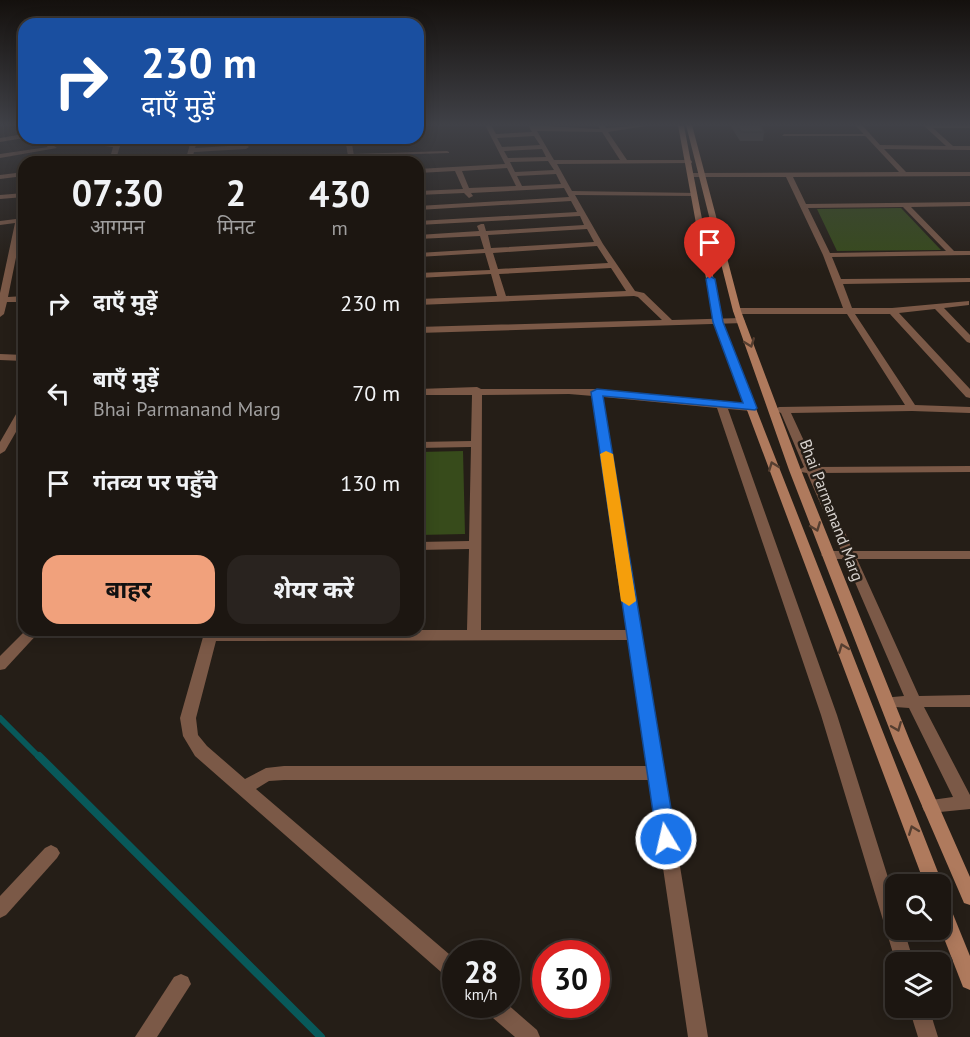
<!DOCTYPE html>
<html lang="hi">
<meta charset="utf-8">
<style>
:root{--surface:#1c1611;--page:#29231f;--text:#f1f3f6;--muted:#a09f9f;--line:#3a3531;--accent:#f1a17c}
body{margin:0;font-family:"PT Sans","Noto Sans Devanagari",sans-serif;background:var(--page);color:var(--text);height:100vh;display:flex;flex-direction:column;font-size:22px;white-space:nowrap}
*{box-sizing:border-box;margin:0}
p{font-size:20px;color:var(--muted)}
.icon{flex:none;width:33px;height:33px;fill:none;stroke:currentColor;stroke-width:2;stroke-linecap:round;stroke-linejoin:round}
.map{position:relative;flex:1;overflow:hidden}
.side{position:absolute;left:18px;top:156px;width:406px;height:480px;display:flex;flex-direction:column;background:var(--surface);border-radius:18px;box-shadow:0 3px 15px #0003,0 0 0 2px var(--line)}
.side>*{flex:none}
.top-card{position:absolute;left:18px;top:18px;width:406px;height:126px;border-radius:18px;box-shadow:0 3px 15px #0003,0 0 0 2px var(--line);background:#1a4fa0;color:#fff;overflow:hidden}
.buttons{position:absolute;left:885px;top:874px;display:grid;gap:12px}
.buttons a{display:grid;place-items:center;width:66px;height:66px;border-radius:12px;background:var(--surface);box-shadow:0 3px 15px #0003,0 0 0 2px var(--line);font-size:30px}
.speed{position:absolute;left:442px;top:940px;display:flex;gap:12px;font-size:30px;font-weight:700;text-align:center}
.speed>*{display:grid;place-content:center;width:78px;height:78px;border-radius:50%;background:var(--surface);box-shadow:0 3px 15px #0003,0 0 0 2px var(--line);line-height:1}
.speed small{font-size:15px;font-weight:400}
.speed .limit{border:9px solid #d22;background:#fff;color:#111}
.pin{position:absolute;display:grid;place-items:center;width:51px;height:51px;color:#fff;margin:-62px -26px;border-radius:50% 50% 50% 0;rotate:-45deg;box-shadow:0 0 6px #0007}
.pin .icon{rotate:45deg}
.me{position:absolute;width:66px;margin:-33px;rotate:351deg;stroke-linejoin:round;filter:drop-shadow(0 0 4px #0008)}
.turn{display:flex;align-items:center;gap:21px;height:126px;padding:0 24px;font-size:27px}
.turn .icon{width:78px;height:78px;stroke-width:2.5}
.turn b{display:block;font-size:42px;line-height:51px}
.eta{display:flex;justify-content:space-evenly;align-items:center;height:102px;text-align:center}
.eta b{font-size:36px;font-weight:700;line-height:42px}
.button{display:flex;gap:12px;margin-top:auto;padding:12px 24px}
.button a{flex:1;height:69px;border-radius:18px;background:var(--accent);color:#111;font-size:24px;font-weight:700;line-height:69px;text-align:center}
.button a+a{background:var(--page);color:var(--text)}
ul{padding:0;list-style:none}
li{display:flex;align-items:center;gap:18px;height:90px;padding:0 24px}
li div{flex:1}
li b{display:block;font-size:22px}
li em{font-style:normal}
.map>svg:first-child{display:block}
.green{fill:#374b1b}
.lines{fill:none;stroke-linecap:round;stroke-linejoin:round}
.stream-far1{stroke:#08595a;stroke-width:6}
.stream{stroke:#08595a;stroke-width:8}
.lane{fill:#7b5947;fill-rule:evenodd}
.street{fill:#7b5947;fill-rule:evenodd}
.secondary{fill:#af7a5d;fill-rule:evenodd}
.wall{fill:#47413a}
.building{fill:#534c44;stroke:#3a3530;stroke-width:1.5}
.oneway{stroke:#553e30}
.route{fill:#1a73e8;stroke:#114b97;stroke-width:1.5}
.slow{fill:#f59e0b}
.labels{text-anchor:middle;stroke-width:5;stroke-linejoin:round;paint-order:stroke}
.street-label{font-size:16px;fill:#d7d2ce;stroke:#251e17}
</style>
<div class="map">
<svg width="970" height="1037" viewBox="0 0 970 1037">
<rect width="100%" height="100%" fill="#251e17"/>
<g class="green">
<path d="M901 208 941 250 837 251 817 209Z"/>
<path d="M463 451 465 534 419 535V452Z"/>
</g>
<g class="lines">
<path class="stream-far1" d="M0 718 40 758"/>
<path class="stream" d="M39 756 321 1037"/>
<g class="lane">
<path d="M784 134H867L869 135 867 136H782Z"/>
<path d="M447 151 449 152V153L351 156 349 155 351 154Z"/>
<path d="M24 252V256L11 258 8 256Z"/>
</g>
<g class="street">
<path d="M485 125H491L496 134 532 132 528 125 598 129H600L598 125H604L606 128 652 125 608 132 627 160H690L692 161V163L557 164 572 191 697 193V195L695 196 575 195 603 244 635 291 644 293 672 320 741 318 745 321 744 323 418 333V327L662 320 638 297 634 296 418 305V299L497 296 491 274 418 278V273L490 270 485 253 418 257V253L484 249 480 236 418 239V235L479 231 477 226 481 224H484L486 231 584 225 580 216 418 225V221L577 212 571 201 418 210V206L569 197 564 188 471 193 473 196 469 198 464 193 418 195V191L463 189 455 171 418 173V169L505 164ZM537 131 602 132 620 160H554ZM534 136 540 145 502 147 497 138ZM542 149 546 157 508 158 504 151ZM548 161 554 170 515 172 510 162ZM507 168 516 186 469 188 462 171ZM556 174 561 184 522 186 517 176ZM587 229 594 242 491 248 488 235ZM597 246 608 263 498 269 493 253ZM611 268 626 291 506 296 499 274Z"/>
<path d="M855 125H862L880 145 946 146 923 125H970V128H933L953 146H970V150L884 149 906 172H970V176L793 177 806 204 970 202V206L911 207 954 251H970V255L832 257 841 279 970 278V282L843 284 852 308H892L969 301V305L944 308 970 335V343L967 342 935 309 899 313 970 389V398L966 397 890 314H855L915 405 970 407V413L912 411 791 413 816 467 970 466V472L819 473 853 551H970V559H857L919 696 970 695V707H924L970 795V809L930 813 924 811 922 806 924 801 953 797 909 708 882 706 880 702 882 698 904 696 845 559H827L821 555 827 551H841L807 473 801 472 799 470 804 467 781 413 774 410 779 407 905 405 847 314H737L733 311 737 308H843L823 255 786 177H692L689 175 692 173 899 172ZM903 207 946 251 830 253 808 208Z"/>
<path d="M24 134V138L0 142V138Z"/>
<path d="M35 138H42L57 148 0 158V154L48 147Z"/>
<path d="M82 138H91L107 143 194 140 197 142 195 148 246 145 249 147 246 149 194 152 191 162H185L190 144 120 146 115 162H109L113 147 105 146Z"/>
<path d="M345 138H351L355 162H349Z"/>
<path d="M244 159 247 162H198L201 160Z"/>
<path d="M24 172V176L0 179V175Z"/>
<path d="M24 193V197L0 199V195Z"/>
<path d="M24 218 8 297 24 296V302H7L4 314 0 317V293L15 223 0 225V221Z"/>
<path d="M0 354 24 355V361L0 360Z"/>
<path d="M477 387 481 389H597L601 391 755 406 756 408 751 411 728 409 837 715 896 903V930H904L914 963H896L821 715 717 408 603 397 708 1037H688L650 780H284L269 781 256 789 456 960V981L449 979 195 756 183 736 180 718 205 630H467L469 549 418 550V542L469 541 471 447 418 448V442L471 441 472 395H418V389ZM569 394 593 396 627 630H481L482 395ZM629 640 648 766H284L266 768 245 779 207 746 198 735 196 718 216 641Z"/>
<path d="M24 406V418L5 451 0 454V442L19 409Z"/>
<path d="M26 630H41L5 669 0 670V656Z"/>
<path d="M51 845 57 848 60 853 57 858 6 915 0 918V896L45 848Z"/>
<path d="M181 974 188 977 191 984 157 1037H135L174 977Z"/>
<path d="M507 1004 537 1030 540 1037H515L486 1012 483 1005Z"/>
<path d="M909 1008H929L938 1037H918Z"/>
</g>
<g class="secondary">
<path d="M678 125 684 126 722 322 943 885 940 890V885H925L714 322Z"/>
<path d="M686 125H692L741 311 801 470 910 741 970 877V905L964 903 894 741 789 470 733 311Z"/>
<path d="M940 895 946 897 970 956V990L963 987 940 928Z"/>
</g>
</g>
<path class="wall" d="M730 125H760L764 132 763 141H740Z"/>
<path class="building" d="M737 125H760L764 132H741Z"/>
<defs><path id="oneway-chevron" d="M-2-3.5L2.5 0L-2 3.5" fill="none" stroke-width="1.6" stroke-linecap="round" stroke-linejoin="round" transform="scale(1.5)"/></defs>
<g class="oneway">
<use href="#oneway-chevron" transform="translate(750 343) rotate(69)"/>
<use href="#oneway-chevron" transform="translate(773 466) rotate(-111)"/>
<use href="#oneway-chevron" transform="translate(816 527) rotate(69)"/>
<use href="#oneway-chevron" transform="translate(843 648) rotate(-111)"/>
<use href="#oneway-chevron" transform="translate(897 727) rotate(68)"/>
<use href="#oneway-chevron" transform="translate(913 830) rotate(-111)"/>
</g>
<linearGradient id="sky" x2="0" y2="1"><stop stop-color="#14100d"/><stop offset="0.46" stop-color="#404147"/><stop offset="1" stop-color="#404147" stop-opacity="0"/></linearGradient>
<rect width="970" height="271" fill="url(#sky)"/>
<path class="route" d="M710 276 715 279 723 322 757 408 755 410 603 396 676 839 673 845 666 847 659 845 657 839 591 392 597 389 743 403 713 322 706 279Z"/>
<path class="slow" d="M606 451 613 454 636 601 629 606 621 601 600 454Z"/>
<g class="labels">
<g class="street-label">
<text transform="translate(832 510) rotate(69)" y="6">Bhai Parmanand Marg</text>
</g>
</g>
</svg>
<div class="buttons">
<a><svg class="icon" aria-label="search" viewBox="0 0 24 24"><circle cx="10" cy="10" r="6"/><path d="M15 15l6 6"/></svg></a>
<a><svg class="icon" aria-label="layers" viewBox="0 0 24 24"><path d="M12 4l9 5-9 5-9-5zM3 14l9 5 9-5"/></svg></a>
</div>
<div class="speed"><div>28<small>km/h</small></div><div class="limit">30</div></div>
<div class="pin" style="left:710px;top:279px;background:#d93025"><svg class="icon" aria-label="arrive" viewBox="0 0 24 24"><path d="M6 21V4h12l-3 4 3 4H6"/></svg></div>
<svg class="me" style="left:666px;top:839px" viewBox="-20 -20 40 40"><circle r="17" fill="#1a73e8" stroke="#fff" stroke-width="3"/><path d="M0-11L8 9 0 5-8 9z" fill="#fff"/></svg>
<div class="top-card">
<div class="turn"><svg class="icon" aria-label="right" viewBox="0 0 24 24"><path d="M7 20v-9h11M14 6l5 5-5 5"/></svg><div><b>230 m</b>दाएँ मुड़ें</div></div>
</div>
<section class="side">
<div class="eta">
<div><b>07:30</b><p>आगमन</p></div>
<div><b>2</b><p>मिनट</p></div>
<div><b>430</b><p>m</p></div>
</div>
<ul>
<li><svg class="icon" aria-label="right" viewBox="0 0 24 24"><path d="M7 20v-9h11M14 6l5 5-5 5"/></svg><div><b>दाएँ मुड़ें</b></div><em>230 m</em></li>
<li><svg class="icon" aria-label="left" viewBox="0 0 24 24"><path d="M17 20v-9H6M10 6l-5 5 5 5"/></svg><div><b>बाएँ मुड़ें</b><p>Bhai Parmanand Marg</p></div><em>70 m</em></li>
<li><svg class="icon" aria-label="arrive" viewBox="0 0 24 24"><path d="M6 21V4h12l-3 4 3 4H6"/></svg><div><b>गंतव्य पर पहुँचे</b></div><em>130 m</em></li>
</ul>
<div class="button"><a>बाहर</a><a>शेयर करें</a></div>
</section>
</div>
